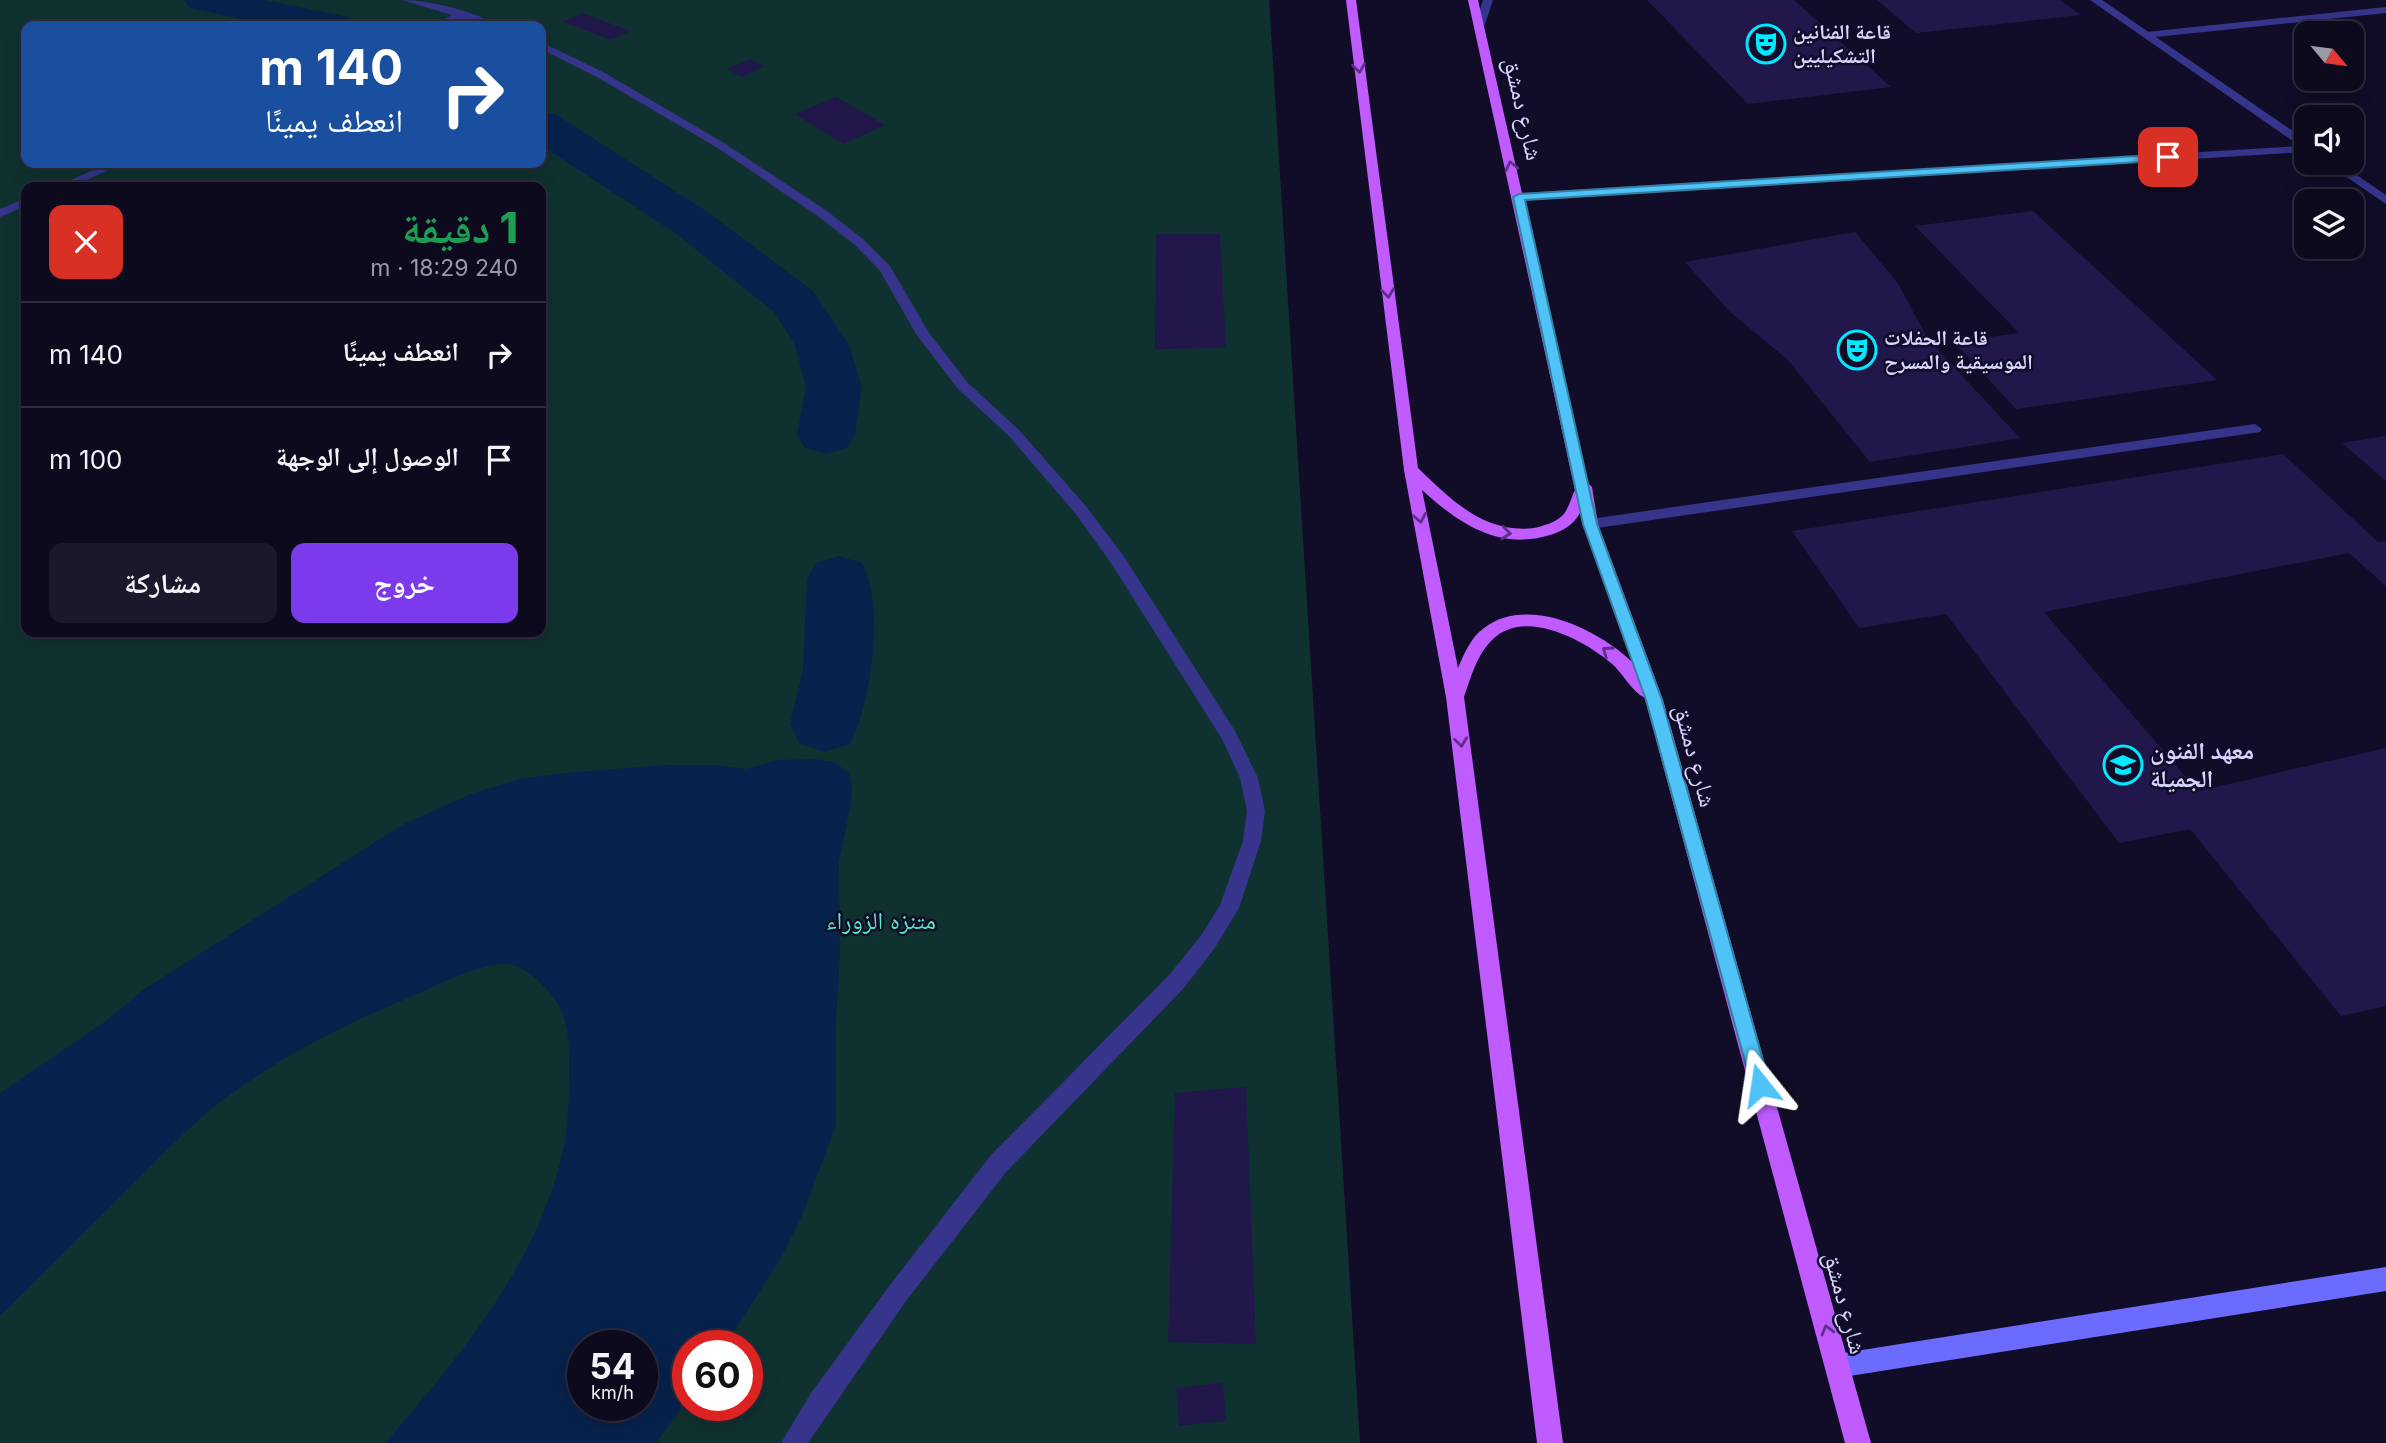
<!DOCTYPE html>
<html lang="ar">
<meta charset="utf-8">
<style>
:root{--surface:#0d0a1e;--page:#1b182b;--text:#f1f3f6;--muted:#9a9aa4;--line:#2d2b3c;--accent:#7c3aed}
body{margin:0;font-family:Inter,"Noto Naskh Arabic",sans-serif;background:var(--page);color:var(--text);direction:rtl;height:100vh;display:flex;flex-direction:column;font-size:26px;white-space:nowrap}
*{box-sizing:border-box;margin:0}
p{font-size:23px;color:var(--muted)}
.icon{flex:none;width:38px;height:38px;fill:none;stroke:currentColor;stroke-width:2;stroke-linecap:round;stroke-linejoin:round}
.map{position:relative;flex:1;overflow:hidden;direction:ltr}
.side{position:absolute;left:21px;top:182px;width:525px;height:455px;display:flex;flex-direction:column;background:var(--surface);border-radius:14px;box-shadow:0 4px 18px #0003,0 0 0 2px var(--line);direction:rtl}
.side>*{flex:none}
.hud{position:absolute;left:21px;top:21px;width:525px;height:147px;border-radius:14px;box-shadow:0 4px 18px #0003,0 0 0 2px var(--line);direction:rtl;background:#1a4fa0;color:#fff;overflow:hidden}
.needle{width:46px;rotate:119deg}
.controls{position:absolute;left:2294px;top:21px;display:grid;gap:14px}
.controls a{display:grid;place-items:center;width:70px;height:70px;border-radius:14px;background:var(--surface);box-shadow:0 4px 18px #0003,0 0 0 2px var(--line);font-size:35px}
.speed{position:absolute;left:567px;top:1330px;display:flex;gap:14px;font-size:35px;font-weight:700;text-align:center}
.speed>*{display:grid;place-content:center;width:91px;height:91px;border-radius:50%;background:var(--surface);box-shadow:0 4px 18px #0003,0 0 0 2px var(--line);line-height:1}
.speed small{font-size:18px;font-weight:400}
.speed .limit{border:10px solid #d22;background:#fff;color:#111}
.pin{position:absolute;display:grid;place-items:center;width:60px;height:60px;color:#fff;margin:-30px;border-radius:14px;box-shadow:0 4px 10px #0006}
.me{position:absolute;width:77px;margin:-38px;rotate:345deg;stroke-linejoin:round;filter:drop-shadow(0 0 5px #0008)}
.turn{display:flex;align-items:center;gap:24px;height:147px;padding:0 28px;font-size:32px}
.turn .icon{width:91px;height:91px;stroke-width:2.5}
.turn b{display:block;font-size:49px;line-height:60px}
.round{display:grid;place-items:center;flex:none;width:74px;height:74px;border-radius:14px;background:var(--page)}
.headline{display:flex;align-items:center;justify-content:space-between;height:119px;padding:0 28px}
h1{font-size:42px;font-weight:800;line-height:52px;color:#1e9e55}
.primary-button{display:flex;gap:14px;margin-top:auto;padding:14px 28px}
.primary-button a{flex:1;height:80px;border-radius:14px;background:var(--accent);color:#fff;font-size:28px;font-weight:800;line-height:80px;text-align:center}
.primary-button a+a{background:var(--page);color:var(--text)}
ul{padding:0;list-style:none}
li{display:flex;align-items:center;gap:21px;height:105px;padding:0 28px;border-top:2px solid var(--line)}
li div{flex:1}
li b{display:block;font-size:26px}
li em{font-style:normal}
.map>svg:first-child{display:block}
.green{fill:#0f3230;fill-rule:evenodd}
.water{fill:#07224d;fill-rule:evenodd}
.lines{fill:none;stroke-linecap:round;stroke-linejoin:round}
.canal{fill:#07224d;fill-rule:evenodd}
.building{fill:#21174a}
.lane{fill:#36348b;fill-rule:evenodd}
.street{fill:#36348b;fill-rule:evenodd}
.secondary{fill:#6c6bff;fill-rule:evenodd}
.primary{fill:#bf5bff;fill-rule:evenodd}
.oneway{stroke:#5f3089}
.route{fill:#4fc3f7;stroke:#337fa1;stroke-width:2}
.labels{text-anchor:middle;stroke-width:5;stroke-linejoin:round;paint-order:stroke}
.far-poi-label{font-size:21px;font-weight:bold;fill:#d8d4ff;stroke:#110d28;text-anchor:start}
.street-label{font-size:24px;fill:#d8d4ff;stroke:#110d28}
.poi-label{font-size:24px;font-weight:bold;fill:#d8d4ff;stroke:#110d28;text-anchor:start}
.park-label{font-size:24px;fill:#54ebc3;stroke:#110d28}
</style>
<div class="map">
<svg width="2386" height="1443" viewBox="0 0 2386 1443">
<rect width="100%" height="100%" fill="#110d28"/>
<path class="green" d="M0 0H1269L1360 1443H0ZM26 26H541V163H26ZM26 187H541V632H26ZM583 1346H642V1405H583ZM688 1346H747V1405H688Z"/>
<path class="water" d="M815 759 834 762 849 773 852 787 850 809 839 861 840 955 836 1019V1125L802 1216 782 1256 725 1346H688V1399L656 1443H385C456 1361 530 1273 559 1167 568 1137 569 1103 569 1072 569 1046 570 1020 554 998 544 984 520 961 501 964 467 968 436 986 406 999 348 1022 289 1053 238 1089 200 1115 168 1149 136 1181 91 1226 45 1271 0 1316V1093L106 1021 143 990 402 825 471 794 520 779 565 773 665 765H714L746 769 777 760ZM583 1346H642V1405H583Z"/>
<g class="lines">
<g class="canal">
<path d="M184 0H265L348 17 354 26H275L190 8Z"/>
<path d="M541 111 557 115 709 213 813 291 849 345 862 387 855 435 847 448 826 454 805 448 797 435 806 387 795 345 774 312 675 233 541 145Z"/>
<path d="M839 556 862 563C885 604 872 702 850 744L825 752 800 744 790 724 803 670 807 579 816 563Z"/>
</g>
</g>
<g class="building">
<path d="M1647 0H1794L1891 87 1748 104Z"/>
<path d="M1877 0H2060L2081 15 1916 33Z"/>
<path d="M582 13 630 31 611 40 563 22Z"/>
<path d="M750 59 764 66 742 77 727 69Z"/>
<path d="M836 97 885 125 843 144 795 114Z"/>
<path d="M2033 211 2217 380 2016 409 1954 342 2019 333 1915 226Z"/>
<path d="M1855 232 1897 282 1928 339 2020 438 1870 462 1788 360 1729 311 1685 262Z"/>
<path d="M1156 234H1220L1226 348 1155 349Z"/>
<path d="M2386 436V481L2342 443Z"/>
<path d="M2283 454 2378 542 2386 541V586L2349 553 2044 612 2198 791 2386 748V1006L2341 1016 2190 829 2119 843 1946 614 1859 628 1792 531Z"/>
<path d="M1246 1087 1256 1344 1168 1342 1175 1093Z"/>
<path d="M1223 1383 1226 1421 1179 1426 1176 1388Z"/>
</g>
<g class="lines">
<g class="lane">
<path d="M1483 0H1493L1484 27 1479 30 1474 27Z"/>
<path d="M2386 7V13L2146 38 2141 35 2146 32Z"/>
<path d="M2255 424 2262 429 2260 432 1590 529 1582 524 1590 519Z"/>
</g>
<g class="street">
<path d="M402 0C427 0 477 11 497 26H483L462 19 444 26H431L452 15Z"/>
<path d="M2090 0H2102L2306 140V152L1519 201 1513 197 1519 193 2300 146Z"/>
<path d="M541 42 605 73 724 143 827 211 863 239 890 266 929 333 968 383 1019 430 1085 505 1123 555 1235 731 1258 778 1265 811 1261 841 1239 908 1214 949 1183 989 1007 1171 906 1301 808 1443H781L811 1393 890 1285 991 1155 1169 975 1200 937 1220 905 1243 841 1247 811 1240 778 1222 739 1111 563 1075 513 1009 436 958 389 916 334 880 271 855 245 819 217 716 147 597 77 541 49Z"/>
<path d="M109 163H124L71 187H55Z"/>
<path d="M2326 163H2339L2386 195V204Z"/>
<path d="M26 198V206L0 217V209Z"/>
</g>
<path class="secondary" d="M2386 1267V1291L1837 1378 1828 1375 1825 1366 1828 1357 1837 1354Z"/>
<path class="primary" d="M1346 0H1356L1418 468C1451 500 1485 534 1534 528 1544 526 1556 522 1563 515 1569 508 1571 498 1575 490L1468 0H1478L1588 483 1592 487 1598 524 1663 700 1871 1443H1845L1645 698C1631 691 1623 673 1611 663 1584 640 1525 608 1493 639 1477 654 1471 677 1464 697L1563 1443H1537L1446 697 1404 470ZM1422 490C1458 523 1499 551 1550 535 1563 531 1573 525 1580 513L1632 662C1598 629 1527 595 1484 628 1471 637 1464 654 1458 668Z"/>
</g>
<defs><path id="oneway-chevron" d="M-2-3.5L2.5 0L-2 3.5" fill="none" stroke-width="1.6" stroke-linecap="round" stroke-linejoin="round" transform="scale(1.75)"/></defs>
<g class="oneway">
<use href="#oneway-chevron" transform="translate(1359 68) rotate(83)"/>
<use href="#oneway-chevron" transform="translate(1511 166) rotate(-103)"/>
<use href="#oneway-chevron" transform="translate(1388 293) rotate(83)"/>
<use href="#oneway-chevron" transform="translate(1420 518) rotate(79)"/>
<use href="#oneway-chevron" transform="translate(1506 533) rotate(6)"/>
<use href="#oneway-chevron" transform="translate(1607 651) rotate(-145)"/>
<use href="#oneway-chevron" transform="translate(1461 742) rotate(83)"/>
<use href="#oneway-chevron" transform="translate(1827 1330) rotate(-105)"/>
</g>
<path class="route" d="M2168 154 2172 155V160L1525 200 1597 524 1662 700 1770 1085 1767 1091 1760 1094 1753 1091 1646 700 1583 524 1513 197 1519 194Z"/>
<defs>
<symbol id="theatre-ring" viewBox="-11 -11 22 22"><circle r="9.5" fill="#110d28" stroke="#00e9ff" stroke-width="1.5"/><path d="M-5-5.5Q0-4 5-5.5V0Q5 5 0 6Q-5 5-5 0ZM-3.3-2.5H-1v1.5H-3.3ZM1-2.5H3.3v1.5H1ZM-2.8 1Q0 5.5 2.8 1Z" fill="#00e9ff"/></symbol>
<symbol id="university-ring" viewBox="-11 -11 22 22"><circle r="9.5" fill="#110d28" stroke="#00e9ff" stroke-width="1.5"/><path d="M0-5L7-2L0 1L-7-2ZM-4 1L0 2.5L4 1V4Q0 6-4 4Z" fill="#00e9ff"/></symbol>
</defs>
<g fill-rule="evenodd">
<use href="#theatre-ring" x="1744" y="22" width="44" height="44"/>
<use href="#theatre-ring" x="1835" y="328" width="44" height="44"/>
<use href="#university-ring" x="2101" y="743" width="44" height="44"/>
</g>
<g class="labels">
<g class="far-poi-label">
<text x="1793" y="39">قاعة الفنانين<tspan x="1793" dy="24">التشكيليين</tspan></text>
<text x="1884" y="345">قاعة الحفلات<tspan x="1884" dy="24">الموسيقية والمسرح</tspan></text>
</g>
<g class="street-label">
<text transform="translate(1523 109) rotate(77)" y="8">شارع دمشق</text>
<text transform="translate(1695 756) rotate(75)" y="8">شارع دمشق</text>
<text transform="translate(1845 1303) rotate(75)" y="8">شارع دمشق</text>
</g>
<g class="poi-label">
<text x="2150" y="759">معهد الفنون<tspan x="2150" dy="28">الجميلة</tspan></text>
</g>
<g class="park-label">
<text x="881" y="929">متنزه الزوراء</text>
</g>
</g>
</svg>
<div class="controls">
<a><svg class="needle" viewBox="-14 -14 28 28"><path d="M0-13l5 13h-10z" fill="#e53935"/><path d="M0 13l5-13h-10z" fill="#9a9aa4"/></svg></a>
<a><svg class="icon" aria-label="sound" viewBox="0 0 24 24"><path d="M4 9h4l5-4v14l-5-4H4zM17 9q2 3 0 6"/></svg></a>
<a><svg class="icon" aria-label="layers" viewBox="0 0 24 24"><path d="M12 4l9 5-9 5-9-5zM3 14l9 5 9-5"/></svg></a>
</div>
<div class="speed"><div>54<small>km/h</small></div><div class="limit">60</div></div>
<div class="pin" style="left:2168px;top:157px;background:#d93025"><svg class="icon" aria-label="arrive" viewBox="0 0 24 24"><path d="M6 21V4h12l-3 4 3 4H6"/></svg></div>
<svg class="me" style="left:1760px;top:1085px" viewBox="-20 -20 40 40"><path d="M0-17L14 15 0 8-14 15z" fill="#4fc3f7" stroke="#fff" stroke-width="4"/></svg>
<div class="hud">
<div class="turn"><svg class="icon" aria-label="right" viewBox="0 0 24 24"><path d="M7 20v-9h11M14 6l5 5-5 5"/></svg><div><b>140 m</b>انعطف يمينًا</div></div>
</div>
<section class="side">
<div class="headline"><div><h1>1 دقيقة</h1><p>240 m · 18:29</p></div><a class="round" style="background:#d93025;color:#fff"><svg class="icon" aria-label="close" viewBox="0 0 24 24"><path d="M6 6l12 12M18 6L6 18"/></svg></a></div>
<ul>
<li><svg class="icon" aria-label="right" viewBox="0 0 24 24"><path d="M7 20v-9h11M14 6l5 5-5 5"/></svg><div><b>انعطف يمينًا</b></div><em>140 m</em></li>
<li><svg class="icon" aria-label="arrive" viewBox="0 0 24 24"><path d="M6 21V4h12l-3 4 3 4H6"/></svg><div><b>الوصول إلى الوجهة</b></div><em>100 m</em></li>
</ul>
<div class="primary-button"><a>خروج</a><a>مشاركة</a></div>
</section>
</div>
